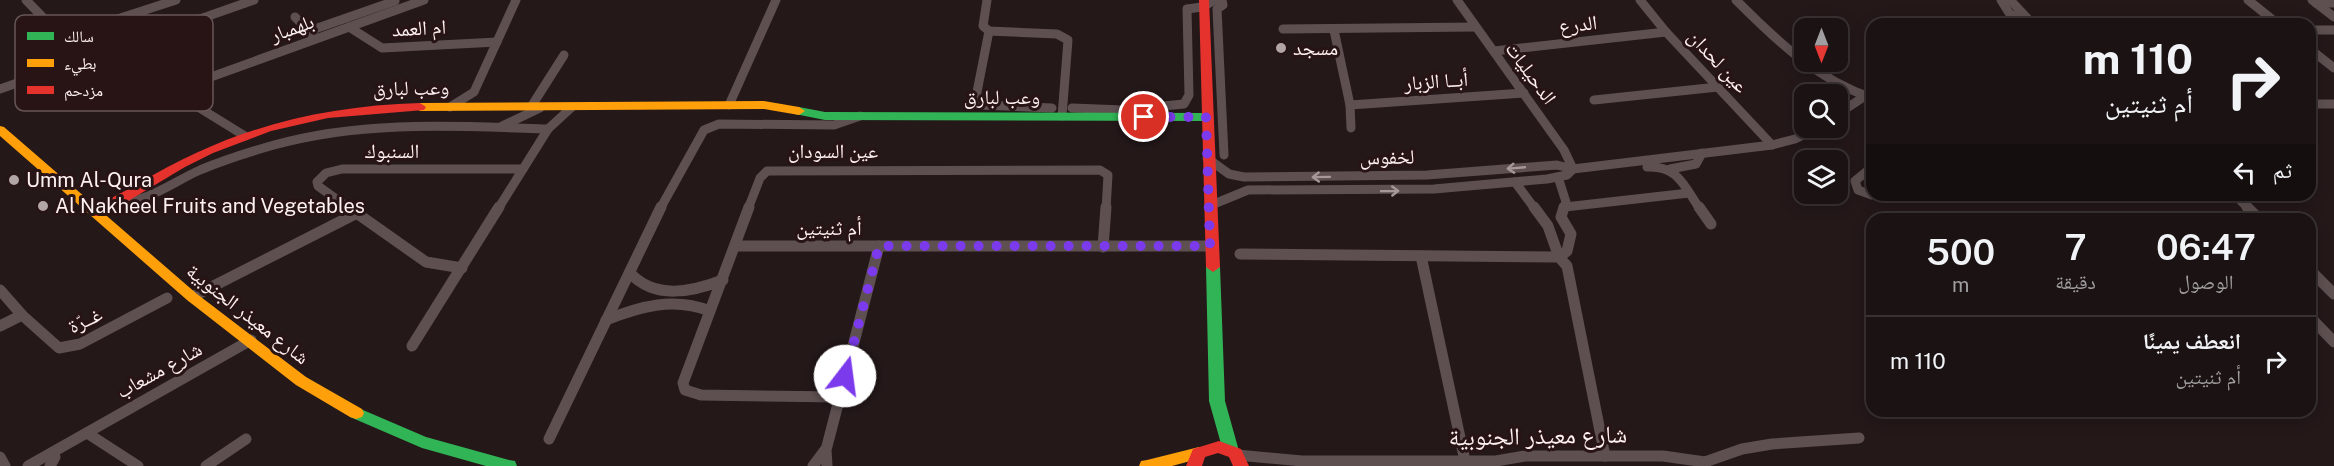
<!DOCTYPE html>
<html lang="ar">
<meta charset="utf-8">
<style>
:root{--surface:#1b1213;--page:#282021;--text:#f1f3f6;--muted:#a09ea0;--line:#393233}
body{margin:0;font-family:"Public Sans","Noto Naskh Arabic",sans-serif;background:var(--page);color:var(--text);direction:rtl;height:100vh;display:flex;flex-direction:column;font-size:22px;white-space:nowrap}
*{box-sizing:border-box;margin:0}
p{font-size:20px;color:var(--muted)}
.icon{flex:none;width:33px;height:33px;fill:none;stroke:currentColor;stroke-width:2;stroke-linecap:round;stroke-linejoin:round}
.map{position:relative;flex:1;overflow:hidden;direction:ltr}
.side{position:absolute;left:1866px;top:213px;width:450px;height:204px;display:flex;flex-direction:column;background:var(--surface);border-radius:18px;box-shadow:0 3px 15px #0003,0 0 0 2px var(--line);direction:rtl}
.side>*{flex:none}
.banner{position:absolute;left:1866px;top:18px;width:450px;height:183px;border-radius:18px;box-shadow:0 3px 15px #0003,0 0 0 2px var(--line);direction:rtl;background:#1b1213;color:var(--text);overflow:hidden}
.needle{width:39px;rotate:180deg}
.buttons{position:absolute;left:1794px;top:18px;display:grid;gap:12px}
.buttons a{display:grid;place-items:center;width:54px;height:54px;border-radius:12px;background:var(--surface);box-shadow:0 3px 15px #0003,0 0 0 2px var(--line);font-size:30px}
.pin{position:absolute;display:grid;place-items:center;width:51px;height:51px;color:#fff;margin:-26px;border:3px solid #fff;border-radius:50%;box-shadow:0 2px 6px #0007}
.me{position:absolute;width:66px;margin:-33px;rotate:15deg;stroke-linejoin:round;filter:drop-shadow(0 0 4px #0008)}
.turn{display:flex;align-items:center;gap:21px;height:126px;padding:0 24px;font-size:27px}
.turn .icon{width:78px;height:78px;stroke-width:2.5}
.turn b{display:block;font-size:42px;line-height:51px}
.then{display:flex;align-items:center;height:57px;padding:0 24px;background:#0003;gap:12px;font-size:22px}
.eta{display:flex;justify-content:space-evenly;align-items:center;height:102px;text-align:center}
.eta b{font-size:36px;font-weight:600;line-height:42px}
ul{padding:0;list-style:none}
li{display:flex;align-items:center;gap:18px;height:90px;padding:0 24px;border-top:2px solid var(--line)}
li div{flex:1}
li b{display:block;font-size:22px}
li em{font-style:normal}
.map>svg:first-child{display:block}
.lines{fill:none;stroke-linecap:round;stroke-linejoin:round}
.street-far1{stroke:#5e5051;stroke-width:9}
.street{stroke:#5e5051;stroke-width:11}
.fast{fill:#30b455;fill-rule:evenodd}
.slow{fill:#ff9f0a;fill-rule:evenodd}
.jam{fill:#e5322d;fill-rule:evenodd}
.oneway{stroke:#a69899}
.route{stroke:#7c3aed;stroke-width:10;stroke-dasharray:0 18}
.poi-dot{fill:#b2a5a6;stroke:#281415;stroke-width:2}
.labels{text-anchor:middle;stroke-width:6;stroke-linejoin:round;paint-order:stroke}
.street-label{font-size:20px;fill:#fef1f2;stroke:#281415}
.poi-label{font-size:20px;fill:#fef1f2;stroke:#281415;text-anchor:start}
.near-street-label{font-size:24px;fill:#fef1f2;stroke:#281415}
.key{fill:#281415;stroke:#685657;stroke-width:1.5}
.key-label{font-size:16px;fill:#fef1f2}
</style>
<div class="map">
<svg width="2334" height="466" viewBox="0 0 2334 466">
<rect width="100%" height="100%" fill="#241819"/>
<g class="lines">
<g class="street-far1">
<path d="M26 0 62 37 176 0"/>
<path d="M987 0 983 26 989 31 1057 34 1068 40 1062 116"/>
<path d="M1222 0 1223 5 1217 9 1224 155"/>
<path d="M1457 0 1564 150 1573 169"/>
<path d="M1640 0 1666 32 1772 145"/>
<path d="M1736 0C1777 41 1816 79 1872 98"/>
<path d="M2001 0 2009 13 2027 24"/>
<path d="M2010 0 2031 22"/>
<path d="M2248 0 2278 24"/>
<path d="M2312 0 2334 17"/>
<path d="M2316 3H2334"/>
<path d="M295 17 314 36"/>
<path d="M349 27 382 48 497 42"/>
<path d="M1283 29 1475 27"/>
<path d="M1334 30 1350 105 1351 128"/>
<path d="M2310 30H2334"/>
<path d="M309 31 395 1"/>
<path d="M989 31 976 97 979 105 1052 108"/>
<path d="M114 48 172 91 245 136"/>
<path d="M2310 49 2334 68"/>
<path d="M1494 51 1666 32"/>
<path d="M0 89 254 0"/>
<path d="M172 91 424 0"/>
<path d="M1594 100 1718 87"/>
<path d="M2310 104H2334"/>
<path d="M729 105 776 0"/>
<path d="M1350 105 1524 93"/>
<path d="M450 107 474 92 516 0"/>
<path d="M531 107 564 55"/>
<path d="M1072 108 1123 110 1184 104 1189 95 1187 9 1202 7 1215 0"/>
<path d="M1838 114 1865 96"/>
<path d="M502 126 540 108"/>
<path d="M1207 158 1229 174 1244 177 1427 175 1557 165 1573 169 1772 145 1795 139 1818 128"/>
<path d="M1647 167C1678 165 1684 186 1700 209"/>
<path d="M1872 167 1855 181 1858 190 1872 195"/>
<path d="M1670 169 1696 164 1702 153"/>
<path d="M1558 177 1566 202 1564 209"/>
<path d="M1515 182 1535 209"/>
<path d="M2235 195 2249 209"/>
<path d="M116 203C149 202 171 183 200 170 224 160 249 152 274 145 364 120 456 126 548 129"/>
<path d="M1209 206 1248 190 1434 189 1547 179 1567 175 1573 169"/>
<path d="M1565 207 1689 193"/>
<path d="M350 209 318 186 317 182 326 173 342 169H523"/>
<path d="M498 209 548 129 572 107"/>
<path d="M660 209 704 130 719 124 834 125 860 116"/>
<path d="M748 209 760 178 767 171 1100 170 1108 175 1106 209"/>
</g>
<g class="street">
<path d="M348 207 426 262 462 268"/>
<path d="M749 207 683 383 685 390 701 395 839 397"/>
<path d="M1534 207 1548 226 1559 257 1567 251 1571 234 1561 217 1564 207"/>
<path d="M1699 207 1711 224"/>
<path d="M2247 207 2259 219"/>
<path d="M735 246H1211"/>
<path d="M1103 247 1106 207"/>
<path d="M1240 254 1559 257 1567 266 1605 456"/>
<path d="M1421 256 1465 461"/>
<path d="M2310 270 2334 294"/>
<path d="M630 273C655 300 692 292 723 280"/>
<path d="M0 290 22 315 59 348 80 344 167 298"/>
<path d="M192 297 357 213"/>
<path d="M2310 317 2334 342"/>
<path d="M606 320C641 306 674 297 710 311"/>
<path d="M0 326 22 315"/>
<path d="M412 346 499 207"/>
<path d="M87 433 138 466"/>
<path d="M549 439 661 207"/>
<path d="M1237 455 1302 461H1496L1525 456H1663L1705 462 1742 449 1772 444 1859 438"/>
<path d="M0 457 5 466"/>
<path d="M28 466 251 340"/>
<path d="M50 466 55 457 53 452"/>
<path d="M206 466 246 439"/>
<path d="M813 466 825 450"/>
<path d="M827 466 826 450 879 246"/>
</g>
<g class="fast">
<path d="M799 107 825 112 1206 113 1212 117 1206 121 825 120 795 114 793 111Z"/>
<path d="M1213 262 1220 267 1225 401 1239 451 1237 455 1231 457 1225 455 1223 451 1209 401 1206 267Z"/>
<path d="M356 407 426 437 509 460 515 461 517 466H486L422 448 350 417 348 413 350 409Z"/>
</g>
<g class="slow">
<path d="M764 101 799 107 805 111 799 115 764 109 420 111 414 107 420 103Z"/>
<path d="M0 126 4 127 197 294 306 377 362 409 364 413 362 417 356 419 350 417 296 385 187 300 0 136Z"/>
<path d="M1199 447 1205 449 1207 453 1205 457 1172 466H1139L1141 461 1147 460Z"/>
</g>
<g class="jam">
<path d="M1199 0H1209L1220 267 1213 272 1206 267Z"/>
<path d="M420 103 426 107 424 110 328 118 271 131 213 153 185 167 103 216H93L91 213C102 201 124 192 138 184 227 130 316 106 420 103Z"/>
<path d="M1219 441 1241 449 1249 466H1233L1229 457 1218 453 1205 457 1202 466H1186L1193 449Z"/>
</g>
</g>
<defs><path id="oneway-shaft" d="M-6 0H5M1.5-3L5.5 0L1.5 3" fill="none" stroke-width="1.6" stroke-linecap="round" stroke-linejoin="round" transform="scale(1.5)"/></defs>
<g class="oneway">
<use href="#oneway-shaft" transform="translate(1516 168) rotate(175)"/>
<use href="#oneway-shaft" transform="translate(1321 177) rotate(179)"/>
<use href="#oneway-shaft" transform="translate(1390 191) rotate(-1)"/>
</g>
<g class="lines">
<path class="route" d="M845 376 879 246H1210L1206 117H1144"/>
</g>
<g class="poi-dot">
<circle cx="1281" cy="48" r="6"/>
<circle cx="14" cy="180" r="6"/>
<circle cx="43" cy="206" r="6"/>
</g>
<g class="labels">
<g class="street-label">
<text transform="translate(1578 24) rotate(-6)" y="7">الدرع</text>
<text transform="translate(292 28) rotate(-20)" y="7">بلهمبار</text>
<text transform="translate(419 28) rotate(-3)" y="7">ام العمد</text>
<text transform="translate(1718 61) rotate(47)" y="7">عين لحدان</text>
<text transform="translate(1531 73) rotate(54)" y="7">الدحيليات</text>
<text transform="translate(1436 81) rotate(-4)" y="7">أبــا الزبار</text>
<text transform="translate(411 88) rotate(-1)" y="7">وعب لبارق</text>
<text x="1002" y="104">وعب لبارق</text>
<text x="392" y="158">السنبوك</text>
<text x="833" y="158">عين السودان</text>
<text transform="translate(1387 157) rotate(-1)" y="7">لخفوس</text>
<text x="829" y="235">أم ثنيتين</text>
<text transform="translate(248 314) rotate(38)" y="7">شارع معيذر الجنوبية</text>
<text transform="translate(85 320) rotate(-25)" y="7">غــرّة</text>
<text transform="translate(159 370) rotate(-29)" y="7">شارع مشعاب</text>
</g>
<g class="poi-label">
<text x="1293" y="55">مسجد</text>
<text x="26" y="187">Umm Al-Qura</text>
<text x="55" y="213">Al Nakheel Fruits and Vegetables</text>
</g>
<g class="near-street-label">
<text transform="translate(1538 436) rotate(-1)" y="8">شارع معيذر الجنوبية</text>
</g>
</g>
<rect x="15" y="15" width="198" height="96" rx="9" class="key"/>
<rect x="27" y="32" width="27" height="8" fill="#30b455"/>
<rect x="27" y="59" width="27" height="8" fill="#ff9f0a"/>
<rect x="27" y="86" width="27" height="8" fill="#e5322d"/>
<g class="key-label">
<text x="64" y="42">سالك</text>
<text x="64" y="69">بطيء</text>
<text x="64" y="96">مزدحم</text>
</g>
</svg>
<div class="buttons">
<a><svg class="needle" viewBox="-14 -14 28 28"><path d="M0-13l5 13h-10z" fill="#e53935"/><path d="M0 13l5-13h-10z" fill="#a09ea0"/></svg></a>
<a><svg class="icon" aria-label="search" viewBox="0 0 24 24"><circle cx="10" cy="10" r="6"/><path d="M15 15l6 6"/></svg></a>
<a><svg class="icon" aria-label="layers" viewBox="0 0 24 24"><path d="M12 4l9 5-9 5-9-5zM3 14l9 5 9-5"/></svg></a>
</div>
<div class="pin" style="left:1144px;top:117px;background:#d93025"><svg class="icon" aria-label="arrive" viewBox="0 0 24 24"><path d="M6 21V4h12l-3 4 3 4H6"/></svg></div>
<svg class="me" style="left:845px;top:376px" viewBox="-20 -20 40 40"><circle r="19" fill="#fff"/><path d="M0-13L10 11 0 6-10 11z" fill="#7c3aed"/></svg>
<div class="banner">
<div class="turn"><svg class="icon" aria-label="right" viewBox="0 0 24 24"><path d="M7 20v-9h11M14 6l5 5-5 5"/></svg><div><b>110 m</b>أم ثنيتين</div></div>
<div class="then">ثم<svg class="icon" aria-label="left" viewBox="0 0 24 24"><path d="M17 20v-9H6M10 6l-5 5 5 5"/></svg></div>
</div>
<section class="side">
<div class="eta">
<div><b>06:47</b><p>الوصول</p></div>
<div><b>7</b><p>دقيقة</p></div>
<div><b>500</b><p>m</p></div>
</div>
<ul>
<li><svg class="icon" aria-label="right" viewBox="0 0 24 24"><path d="M7 20v-9h11M14 6l5 5-5 5"/></svg><div><b>انعطف يمينًا</b><p>أم ثنيتين</p></div><em>110 m</em></li>
</ul>
</section>
</div>
